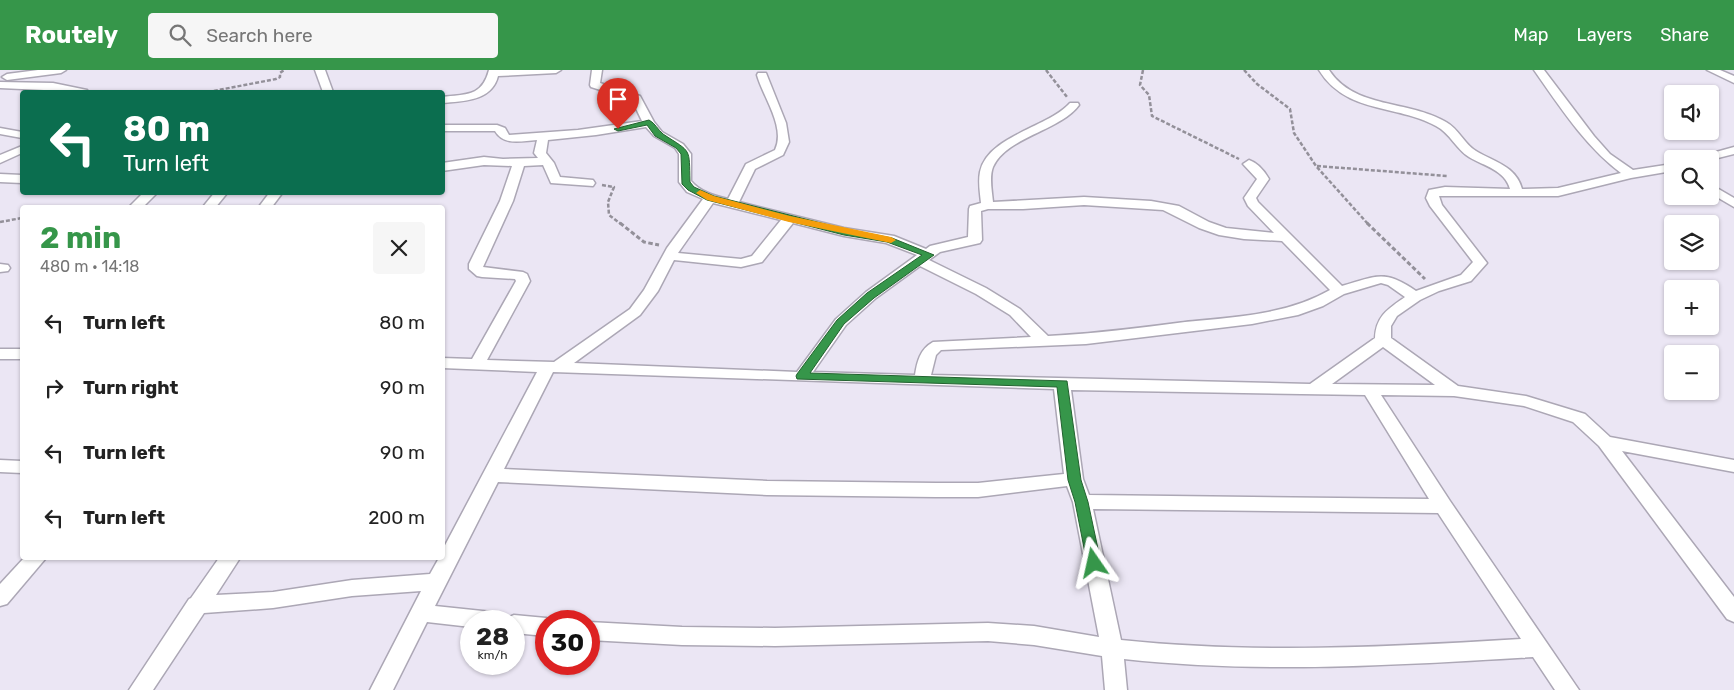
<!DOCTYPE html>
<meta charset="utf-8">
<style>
:root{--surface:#fff;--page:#f6f6f6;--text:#222;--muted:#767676;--accent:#36964a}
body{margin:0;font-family:Rubik,sans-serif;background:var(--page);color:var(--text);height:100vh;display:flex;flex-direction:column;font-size:19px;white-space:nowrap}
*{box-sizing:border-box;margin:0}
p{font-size:16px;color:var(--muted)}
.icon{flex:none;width:28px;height:28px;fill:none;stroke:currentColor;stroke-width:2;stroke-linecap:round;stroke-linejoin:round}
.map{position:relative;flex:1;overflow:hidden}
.drawer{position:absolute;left:20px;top:135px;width:425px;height:355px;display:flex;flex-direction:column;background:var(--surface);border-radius:5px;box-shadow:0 1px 4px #0004}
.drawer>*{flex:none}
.hud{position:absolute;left:20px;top:20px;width:425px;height:105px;border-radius:5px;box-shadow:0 1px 4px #0004;background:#0b6e4f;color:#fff;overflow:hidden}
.fabs{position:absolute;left:1664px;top:15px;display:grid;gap:10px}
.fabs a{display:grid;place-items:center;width:55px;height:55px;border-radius:5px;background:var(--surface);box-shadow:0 1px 4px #0004;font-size:25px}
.speed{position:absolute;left:460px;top:540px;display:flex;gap:10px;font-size:25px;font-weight:700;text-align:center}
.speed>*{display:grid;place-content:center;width:65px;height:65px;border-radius:50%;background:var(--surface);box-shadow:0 1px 4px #0004;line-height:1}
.speed small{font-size:12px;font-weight:400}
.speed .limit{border:8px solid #d22;background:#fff;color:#111}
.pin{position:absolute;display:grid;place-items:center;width:42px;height:42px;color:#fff;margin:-51px -21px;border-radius:50% 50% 50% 0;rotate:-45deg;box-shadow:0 0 5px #0007}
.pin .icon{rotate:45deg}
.me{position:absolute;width:55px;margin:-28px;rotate:349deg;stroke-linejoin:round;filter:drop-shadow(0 0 4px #0008)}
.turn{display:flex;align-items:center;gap:18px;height:105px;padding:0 20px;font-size:22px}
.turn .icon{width:65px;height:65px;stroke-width:2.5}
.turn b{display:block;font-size:35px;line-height:42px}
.round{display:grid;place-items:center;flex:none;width:52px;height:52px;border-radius:5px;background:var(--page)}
.overview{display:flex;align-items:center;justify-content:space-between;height:85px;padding:0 20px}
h1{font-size:30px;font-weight:700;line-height:38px;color:var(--accent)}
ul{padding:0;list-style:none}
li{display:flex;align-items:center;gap:15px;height:65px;padding:0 20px}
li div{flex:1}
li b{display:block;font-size:19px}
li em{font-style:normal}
header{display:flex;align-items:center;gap:30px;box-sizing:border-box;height:70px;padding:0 25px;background:var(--accent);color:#fff}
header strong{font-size:24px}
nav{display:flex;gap:28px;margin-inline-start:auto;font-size:18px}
.search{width:350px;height:45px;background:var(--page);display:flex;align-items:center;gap:12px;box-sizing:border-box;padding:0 18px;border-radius:5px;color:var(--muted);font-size:19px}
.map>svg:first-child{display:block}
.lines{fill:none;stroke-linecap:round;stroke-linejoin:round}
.minor-casing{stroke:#aca7b5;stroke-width:3}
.path-far1{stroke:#939099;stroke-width:2.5;stroke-dasharray:4 2;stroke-linecap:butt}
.path{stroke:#939099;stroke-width:3;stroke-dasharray:4.5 2.5;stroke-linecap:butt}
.minor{fill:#fff;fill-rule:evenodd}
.route{fill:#36964a;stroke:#236230}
.slow{fill:#f59e0b}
</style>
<header>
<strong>Routely</strong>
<div class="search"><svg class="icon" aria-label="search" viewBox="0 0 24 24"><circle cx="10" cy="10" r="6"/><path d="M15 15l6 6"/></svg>Search here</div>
<nav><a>Map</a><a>Layers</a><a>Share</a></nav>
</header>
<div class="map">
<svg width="1734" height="620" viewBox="0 0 1734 620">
<rect width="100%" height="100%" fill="#ebe6f4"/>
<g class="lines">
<defs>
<g id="minor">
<path d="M38 0H66L61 3 7 10 2 7 7 4Z"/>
<path d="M315 0H325L333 22H323Z"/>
<path d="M489 0H561L556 3 498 6C492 31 464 31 442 33V27C466 24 482 27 489 0Z"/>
<path d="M592 0H602L600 13 640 26 654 52 662 62 683 74 691 84V111C700 122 715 126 728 129L746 94 775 80C786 57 763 27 757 5L758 3H766L786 53 789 72 783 85 755 99 739 132 844 158 894 166 926 179 930 176 968 167 969 139 970 136 981 133C980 123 978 112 980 102 987 66 1049 57 1070 33H1078L1079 35C1060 61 1006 67 993 97 989 107 992 121 993 132L1084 127 1151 131 1179 136 1209 152 1226 158 1274 163 1248 136 1244 128 1257 109 1243 94 1249 90C1258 93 1265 102 1269 109L1256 128 1258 132 1342 216C1377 206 1384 199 1416 221L1461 205 1473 192 1430 136 1426 128 1429 120 1445 117 1510 119C1505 100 1484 96 1469 87 1456 79 1450 63 1436 56 1396 34 1346 44 1319 0H1329C1354 39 1409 30 1446 52 1459 59 1464 74 1476 81 1494 92 1516 96 1522 119L1558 118 1621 103C1585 76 1560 37 1534 0H1544L1594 66 1610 84 1633 100 1672 94V101L1631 108 1558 126H1439L1442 135 1487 193 1471 211 1439 221 1420 230 1397 246 1391 256V268L1458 316 1526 326 1585 344 1610 367 1734 390V402L1622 381 1734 527V552L1727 549 1599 376 1573 352 1524 336 1454 326 1381 325 1450 431 1579 620H1555L1533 587C1397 595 1260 604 1124 589L1127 620H1105L1102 586 1034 575 988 571 775 576 682 575 589 570V552L682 557 775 558 988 553 1034 556 1099 567 1073 432 1067 416 978 427H936L767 425 498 412 435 536 492 542 499 545 502 551H471V557L427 552 393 620H370L421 521 352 526 273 538 204 543 153 620H129L189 529 191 528 219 488H240L216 525 273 522 352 510 430 504 439 488H442V481L537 302 442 298V288L472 289 516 211 515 209 482 207 477 206 469 199V194L500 131 512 96 484 95 442 101V93L484 87 503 89 538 88 534 83 537 70C521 71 504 76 495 61H442V55H497L505 58 509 65 578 60 642 51 632 30 591 17 590 15ZM646 57 654 66 675 78 679 84V112L687 122 703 129 667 178 644 220 630 239 554 292 487 290 530 211 527 204 523 202 483 197 513 131 524 96 543 95 551 113 593 116 595 113 593 110 560 107 554 93 546 83 548 70 596 65ZM713 133 781 150 752 186 741 189 678 183ZM1084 135 1163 140 1199 158 1219 165 1244 169 1282 171 1330 220C1286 245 1235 247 1185 252 1139 258 1094 264 1048 266L1020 239 986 218 929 190 940 182 980 173 982 170 981 141 988 139H1023ZM793 153 844 166 886 173 917 185 866 222 836 249 797 302 574 293 640 245 658 221 674 190 741 197 762 192ZM920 196 976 224 1010 245 1031 267 933 272C920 279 917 292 915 305L813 302 846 255 876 228ZM1381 213 1388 215 1405 227C1388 239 1376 246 1375 268L1310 314 931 305 936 285 941 280 1086 274 1252 254 1298 245 1323 236 1344 224ZM1383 277 1435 315 1332 314ZM553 302 1054 319 1064 404 978 413H936L767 411 504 399ZM1071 320 1365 325 1429 429 1089 425 1083 409ZM1093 439 1438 443 1521 569C1388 577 1254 584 1121 570Z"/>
<path d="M1707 0H1720L1734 6V13Z"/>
<path d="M0 12 53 13 87 20 88 22 0 18Z"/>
<path d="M0 58 22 62V68L0 64Z"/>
<path d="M22 76V83L0 93V85Z"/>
<path d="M1734 77V84L1710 90V89H1696L1698 87Z"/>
<path d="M0 104 22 105V113L0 112Z"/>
<path d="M1710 114 1734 128V137L1710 123Z"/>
<path d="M144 122H158L142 138H128Z"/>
<path d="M215 122H228L215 138H202Z"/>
<path d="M270 122H283L271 138H258Z"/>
<path d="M0 194 8 195 10 198 8 201 0 202Z"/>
<rect x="0" y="279" width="22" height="10"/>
<path d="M0 390 22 391V403L0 402Z"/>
<path d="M24 488H46L7 534 0 536V514Z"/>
<path d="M514 545 546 548 554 551H546V566L514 563V551H505L507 548Z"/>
</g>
</defs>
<use href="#minor" class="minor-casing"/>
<g class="path-far1">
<path d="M1046 0 1067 27"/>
<path d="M1143 0 1140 15 1149 25 1152 46 1239 89"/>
<path d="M1244 0 1257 14 1290 39 1294 63 1316 96 1368 154"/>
<path d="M208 22 276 9 280 7V3L284 0"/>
<path d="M1317 96 1447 106"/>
<path d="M602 115 614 117 608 132 609 145 621 154"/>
<path d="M0 152 22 148"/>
</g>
<g class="path">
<path d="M620 153 644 172 659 175"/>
<path d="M1367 153 1425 209"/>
</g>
<use href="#minor" class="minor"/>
</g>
<path class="route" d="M649 50C655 53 658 60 663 64 692 83 689 77 690 112L694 117 714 126 845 159 892 168 934 185 874 228 844 254 810 303 1067 311 1081 410 1088 432 1101 493 1099 497 1094 499 1089 497 1087 493 1075 432 1068 410 1057 317 797 309 796 306 797 304 837 250 867 223 922 185 887 172 844 165 707 130 688 120 682 114 681 84 676 78 655 66 647 55 618 61 614 59Z"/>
<path class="slow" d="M700 120 714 126 790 146 891 167 896 170 891 173 789 152 707 130 696 123Z"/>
</svg>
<div class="fabs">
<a><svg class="icon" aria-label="sound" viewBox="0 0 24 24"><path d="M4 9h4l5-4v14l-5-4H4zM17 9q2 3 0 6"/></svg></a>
<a><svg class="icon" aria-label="search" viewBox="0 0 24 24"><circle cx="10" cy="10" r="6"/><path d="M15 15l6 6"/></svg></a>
<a><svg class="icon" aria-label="layers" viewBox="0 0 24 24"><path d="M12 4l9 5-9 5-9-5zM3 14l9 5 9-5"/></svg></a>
<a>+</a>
<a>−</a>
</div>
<div class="speed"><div>28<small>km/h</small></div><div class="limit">30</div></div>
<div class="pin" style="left:618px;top:59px;background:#d93025"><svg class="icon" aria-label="arrive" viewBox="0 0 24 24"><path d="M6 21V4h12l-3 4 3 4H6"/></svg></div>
<svg class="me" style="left:1094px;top:493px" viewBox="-20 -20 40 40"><path d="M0-17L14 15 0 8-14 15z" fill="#36964a" stroke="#fff" stroke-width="4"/></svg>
<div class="hud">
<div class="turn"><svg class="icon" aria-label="left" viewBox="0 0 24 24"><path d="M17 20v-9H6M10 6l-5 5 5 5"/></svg><div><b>80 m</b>Turn left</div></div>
</div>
<section class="drawer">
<div class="overview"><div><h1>2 min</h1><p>480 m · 14:18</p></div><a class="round"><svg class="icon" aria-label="close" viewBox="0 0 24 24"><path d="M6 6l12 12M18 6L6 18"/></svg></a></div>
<ul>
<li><svg class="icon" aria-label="left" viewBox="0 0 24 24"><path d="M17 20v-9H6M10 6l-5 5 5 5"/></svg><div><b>Turn left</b></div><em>80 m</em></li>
<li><svg class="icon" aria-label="right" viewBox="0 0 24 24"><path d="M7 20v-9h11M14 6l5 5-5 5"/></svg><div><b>Turn right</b></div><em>90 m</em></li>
<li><svg class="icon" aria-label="left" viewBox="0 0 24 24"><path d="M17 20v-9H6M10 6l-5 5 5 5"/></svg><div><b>Turn left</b></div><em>90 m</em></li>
<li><svg class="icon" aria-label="left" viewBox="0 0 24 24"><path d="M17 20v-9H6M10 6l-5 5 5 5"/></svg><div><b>Turn left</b></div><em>200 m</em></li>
</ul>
</section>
</div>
